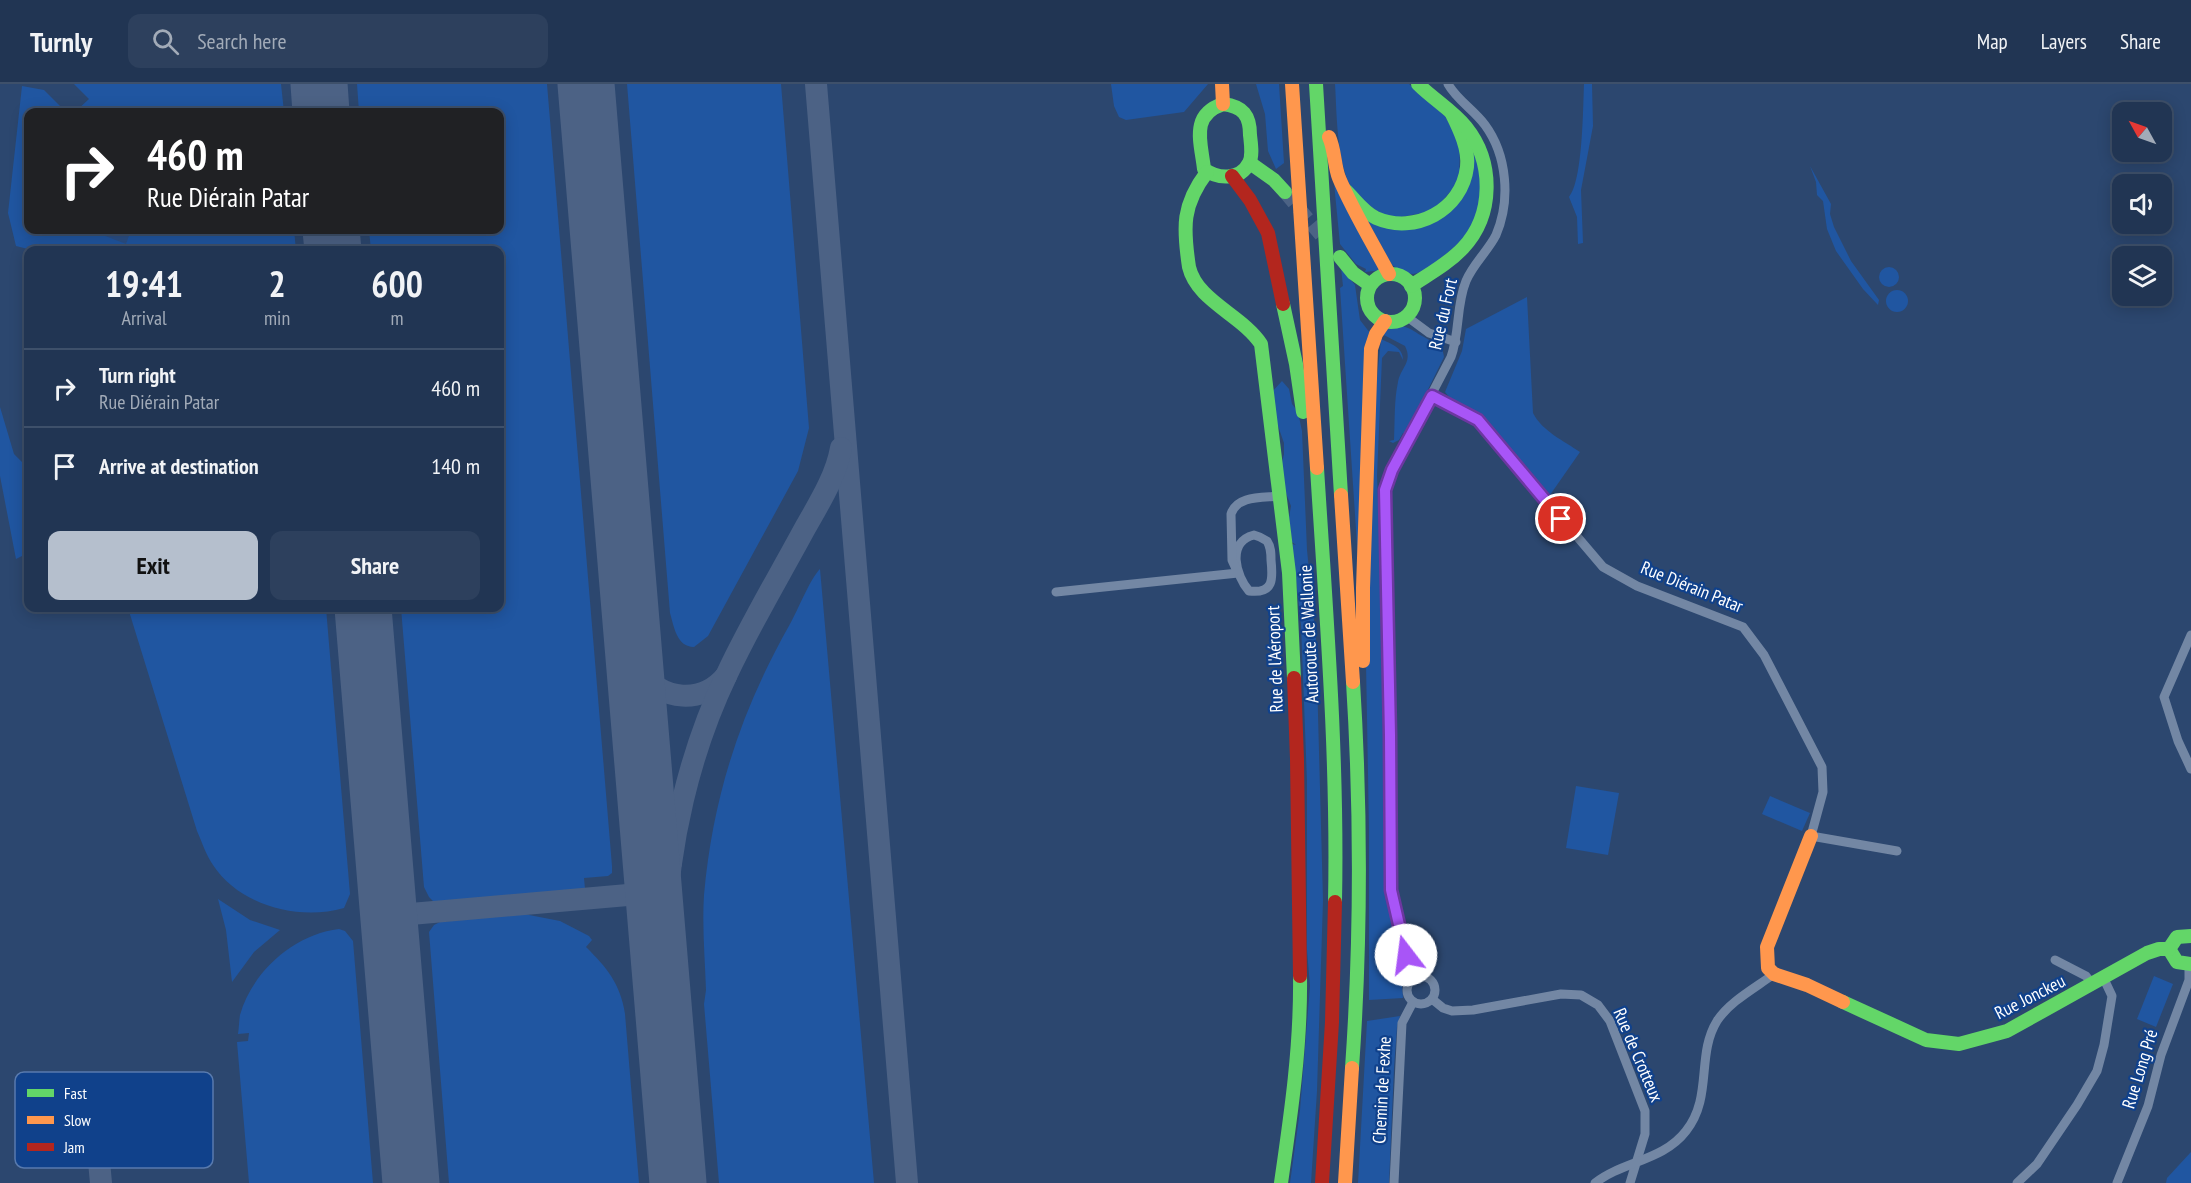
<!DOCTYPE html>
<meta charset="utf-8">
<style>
:root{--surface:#213553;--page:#2d405d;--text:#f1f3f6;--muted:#a2abb8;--line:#3e506a;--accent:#b5bfcd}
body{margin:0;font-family:"PT Sans Narrow",sans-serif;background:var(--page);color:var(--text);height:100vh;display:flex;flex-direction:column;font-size:22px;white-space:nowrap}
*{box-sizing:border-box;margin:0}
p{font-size:20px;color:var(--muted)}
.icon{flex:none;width:33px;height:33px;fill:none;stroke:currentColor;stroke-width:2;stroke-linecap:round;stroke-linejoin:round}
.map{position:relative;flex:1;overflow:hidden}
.panel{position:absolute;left:24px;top:162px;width:480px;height:366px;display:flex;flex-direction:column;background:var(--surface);border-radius:12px;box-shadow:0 3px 15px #0003,0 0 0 2px var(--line)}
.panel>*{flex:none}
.hud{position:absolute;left:24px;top:24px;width:480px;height:126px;border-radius:12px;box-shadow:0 3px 15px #0003,0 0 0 2px var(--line);background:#202124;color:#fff;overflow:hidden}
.needle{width:39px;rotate:310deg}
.tools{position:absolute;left:2112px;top:18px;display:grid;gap:12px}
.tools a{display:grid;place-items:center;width:60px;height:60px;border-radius:12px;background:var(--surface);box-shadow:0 3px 15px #0003,0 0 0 2px var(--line);font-size:30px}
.pin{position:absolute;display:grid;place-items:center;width:51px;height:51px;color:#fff;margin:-26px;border:3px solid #fff;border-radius:50%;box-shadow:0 2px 6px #0007}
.me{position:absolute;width:66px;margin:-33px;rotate:345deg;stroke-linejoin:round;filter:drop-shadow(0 0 4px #0008)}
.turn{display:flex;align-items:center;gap:21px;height:126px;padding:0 24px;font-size:27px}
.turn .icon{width:78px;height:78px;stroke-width:2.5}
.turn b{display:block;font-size:42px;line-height:51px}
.eta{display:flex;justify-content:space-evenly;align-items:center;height:102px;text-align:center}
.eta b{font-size:36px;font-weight:800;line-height:42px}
.cta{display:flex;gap:12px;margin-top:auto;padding:12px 24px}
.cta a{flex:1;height:69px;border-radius:12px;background:var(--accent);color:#111;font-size:24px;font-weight:800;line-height:69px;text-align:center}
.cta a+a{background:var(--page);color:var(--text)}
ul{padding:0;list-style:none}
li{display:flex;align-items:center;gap:18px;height:78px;padding:0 24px;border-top:2px solid var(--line)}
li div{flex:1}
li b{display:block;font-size:22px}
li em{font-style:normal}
header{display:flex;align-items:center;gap:36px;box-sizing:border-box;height:84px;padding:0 30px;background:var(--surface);border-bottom:2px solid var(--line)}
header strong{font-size:28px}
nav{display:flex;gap:33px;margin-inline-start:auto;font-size:21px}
.search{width:420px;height:54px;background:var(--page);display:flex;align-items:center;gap:15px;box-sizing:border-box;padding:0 21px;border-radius:12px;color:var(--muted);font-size:22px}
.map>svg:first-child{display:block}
.green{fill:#2056a1}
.water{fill:#2b4f85}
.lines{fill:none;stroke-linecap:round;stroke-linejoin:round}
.taxiway{stroke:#4c6285;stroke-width:22}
.runway{stroke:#4c6285;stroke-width:57}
.secondary-tunnel{stroke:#4c6385;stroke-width:14;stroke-dasharray:14 7;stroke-linecap:butt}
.street{stroke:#7387a4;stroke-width:9}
.fast{stroke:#63d668;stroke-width:14}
.slow{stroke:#ff974d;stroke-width:14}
.jam{stroke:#b3261e;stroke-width:14}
.route-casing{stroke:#6d37a1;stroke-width:15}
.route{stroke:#a855f7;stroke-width:10}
.labels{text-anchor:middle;stroke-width:4.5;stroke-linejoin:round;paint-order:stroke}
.street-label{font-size:18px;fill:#fff;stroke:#10418b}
.key{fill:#10418b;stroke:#587aae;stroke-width:1.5}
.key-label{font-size:16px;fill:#fff}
</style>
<header>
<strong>Turnly</strong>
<div class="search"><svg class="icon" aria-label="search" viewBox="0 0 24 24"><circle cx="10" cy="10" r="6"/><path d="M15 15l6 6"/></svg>Search here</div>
<nav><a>Map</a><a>Layers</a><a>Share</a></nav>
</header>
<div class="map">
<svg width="2191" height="1099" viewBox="0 0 2191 1099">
<rect width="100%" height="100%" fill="#2c476f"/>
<g class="green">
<path d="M74 0H281L284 28H75L89 15Z"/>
<path d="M357 0H547L612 782V789L608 792 584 794 585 805 434 818 429 813 424 803 401 524H500V166H371L369 146H500V28H359Z"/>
<path d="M627 0H781L809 344 798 387 708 552 694 563C677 563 674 543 670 529Z"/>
<path d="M1111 0H1208L1184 28 1126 36 1119 33 1114 22Z"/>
<path d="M1256 0H1279L1284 79 1276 85 1268 67 1265 30Z"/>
<path d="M1335 0H1409L1445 32 1460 59 1459 97 1434 127 1390 135C1380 128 1364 120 1356 110 1336 87 1337 29 1335 0Z"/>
<path d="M1584 0H1592L1593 42 1581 106 1583 159 1578 160 1577 133 1569 113C1583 97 1583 23 1584 0Z"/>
<path d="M22 2 44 6 66 28H28V146H294L296 166H32L16 162 8 129Z"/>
<path d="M1469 61C1480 81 1485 95 1481 119 1477 145 1457 162 1437 177 1430 182 1423 189 1413 190 1405 190 1398 185 1392 181L1365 132 1439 135Z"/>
<path d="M1810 82 1831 120 1830 130 1834 143 1851 177 1879 216 1878 221 1863 205 1836 167 1827 145 1823 117 1817 111 1816 98Z"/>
<path d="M1334 99 1383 186 1365 188 1366 185 1356 180 1340 160Z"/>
<circle cx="1889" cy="193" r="10"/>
<path d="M1341 184 1355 201 1360 236 1370 249 1359 491 1340 204 1343 202Z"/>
<circle cx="1897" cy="217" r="11"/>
<path d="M1527 213 1533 329C1542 347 1564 357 1580 368L1550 411 1487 337C1475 325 1454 321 1445 308L1462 267 1466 245Z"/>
<path d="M1402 242C1411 244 1416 249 1424 253 1433 259 1443 260 1444 273L1406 350 1403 349 1399 356 1393 359 1389 357 1394 356C1395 337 1394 316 1398 298 1401 283 1413 278 1405 262L1382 250 1389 244Z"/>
<path d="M1381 255C1391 260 1403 263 1403 276L1399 268 1388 267 1382 274 1377 392 1384 569 1385 809 1405 889 1402 901 1403 914 1369 916V746L1366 579 1374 325Z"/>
<path d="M1282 297 1289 305 1292 320 1298 328 1302 347 1307 466 1316 556 1323 816 1317 1007 1311 1099H1290L1300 1026 1310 902 1307 866V697L1301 541 1292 460 1296 461 1292 458 1289 434 1291 422 1279 391 1284 370V359L1276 336 1271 309Z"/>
<path d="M0 323 14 370 27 383 28 390V469L16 475 0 392Z"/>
<path d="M820 485 874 1099H719L704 920 706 906C705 875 702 842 704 811 713 711 741 627 790 540 798 526 810 495 820 485Z"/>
<path d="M128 524H326L350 810 344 824C299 837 240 822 213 781 206 771 202 758 197 747Z"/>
<path d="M1576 702 1619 709 1608 771 1566 764Z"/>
<path d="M1770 712 1810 729 1802 747 1762 730Z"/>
<path d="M218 815 250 836 280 846 254 868 232 898 226 846Z"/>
<path d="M524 830 560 837 589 852 592 856 586 863C607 884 620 899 625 930L639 1099H449L429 848 434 841 440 838Z"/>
<path d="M339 845 345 847 353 857 373 1099H249L237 958 248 957 249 949 238 950C239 944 239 937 240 931 252 888 294 850 339 845Z"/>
<path d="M2154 892 2173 900 2156 943 2137 935Z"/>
<path d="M1400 932 1397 943 1394 984 1389 1099H1358L1367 937Z"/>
<path d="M2191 1068V1099H2166L2167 1094Z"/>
</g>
<path class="water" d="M90 146H131L126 160Z"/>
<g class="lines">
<g class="taxiway">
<path d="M816 0 907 1099"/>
<path d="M633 555C636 565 636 578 642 587 661 618 703 620 726 592"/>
<path d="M388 832 639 810C655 803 665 795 671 779"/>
<path d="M670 1011C668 957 663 903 665 848 668 761 689 669 727 590 750 541 778 494 804 446 818 421 836 393 841 364"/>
<path d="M96 1045 101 1099"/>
</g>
<g class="runway">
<path d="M319 0 321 28"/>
<path d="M586 0 678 1099"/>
<path d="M331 146 333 166"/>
<path d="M363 524 411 1099"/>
</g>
<path class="secondary-tunnel" d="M1285 108 1327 158"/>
<g class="street">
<path d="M1406 232 1429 249 1456 258"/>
<path d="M1432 312 1478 336 1603 483 1637 502 1743 543 1764 571 1822 683 1823 708 1811 752 1897 767"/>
<path d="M1254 451C1258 452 1263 454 1267 457 1271 463 1271 469 1271 476 1273 495 1274 510 1249 507 1236 492 1226 458 1254 451Z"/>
<path d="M1056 508 1238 489 1232 476 1231 430C1237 411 1263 414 1280 412"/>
<path d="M2191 551 2164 613 2178 657 2191 685"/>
<path d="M2055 876 2086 892 2093 901"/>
<circle cx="1421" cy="906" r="14"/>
<path d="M1415 893C1379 821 1392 727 1390 649 1389 568 1383 487 1385 406L1392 386 1451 273C1460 248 1456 221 1466 197 1473 180 1488 167 1496 151 1511 116 1507 71 1485 41 1474 26 1457 16 1448 0"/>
<path d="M1432 915 1443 924 1452 927 1473 926 1561 910 1581 911 1598 921 1610 937 1645 1027V1050L1630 1099"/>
<path d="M1394 1099 1402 939 1413 918"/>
<path d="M1595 1099C1623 1077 1663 1077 1686 1047 1713 1013 1696 971 1717 937 1729 918 1755 904 1774 890"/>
<path d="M2017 1099 2037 1080 2077 1021 2097 987 2104 961 2112 912 2104 895"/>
<path d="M2117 1099 2148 1022 2161 971 2189 896V881"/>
</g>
<g class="fast">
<path d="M1316 0 1341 411"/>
<path d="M1223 20C1231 21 1239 23 1244 29 1249 35 1250 44 1250 51 1251 60 1253 72 1249 79 1240 97 1217 95 1204 85 1201 58 1190 31 1223 20Z"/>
<path d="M1250 79 1274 96 1285 108"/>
<path d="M1207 88C1182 121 1183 143 1189 183 1197 217 1242 231 1261 260L1289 489 1294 594"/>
<path d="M1345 106C1355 115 1363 128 1376 134 1415 151 1462 126 1467 83 1469 65 1460 46 1452 30"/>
<path d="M1340 173 1353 189 1370 201"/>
<circle cx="1391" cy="214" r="24"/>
<path d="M1411 202C1429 190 1448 180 1463 164 1494 131 1494 78 1466 43 1452 26 1433 15 1418 0"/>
<path d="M1283 220 1296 280 1303 328"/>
<path d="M1317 384C1326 528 1338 673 1335 818"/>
<path d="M2169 865 2177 878 2191 880"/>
<path d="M2169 865 2177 853 2191 852"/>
<path d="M1843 918 1926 956 1959 960 2007 947 2147 869 2159 865H2169"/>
<path d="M1352 984C1361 856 1361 726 1353 598"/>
<path d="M1281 1099C1291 1030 1301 962 1300 892"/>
</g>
<g class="slow">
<path d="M1222 0 1223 20"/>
<path d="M1292 0 1317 384"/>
<path d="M1329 53C1335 66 1334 81 1339 94 1353 127 1372 158 1389 190"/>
<path d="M1341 411 1353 598"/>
<path d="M1363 577V504L1371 265 1376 250 1385 237"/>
<path d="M1811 752 1767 863 1768 884 1774 890 1807 901 1843 918"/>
<path d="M1345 1099 1352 984"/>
</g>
<g class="jam">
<path d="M1232 92 1250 116 1268 149 1283 220"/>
<path d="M1294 594 1297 675 1300 892"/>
<path d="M1322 1099 1332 938 1335 818"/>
</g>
</g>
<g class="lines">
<defs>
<path id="route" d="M1406 871 1391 806 1390 651 1385 406 1392 386 1432 312 1478 336 1561 435"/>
</defs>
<use href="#route" class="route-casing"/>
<use href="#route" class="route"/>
</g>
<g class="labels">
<g class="street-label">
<text transform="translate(1443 230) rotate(-77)" y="6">Rue du Fort</text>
<text transform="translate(1692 503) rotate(22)" y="6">Rue Diérain Patar</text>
<text transform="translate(1309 550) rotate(-93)" y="6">Autoroute de Wallonie</text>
<text transform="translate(1275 575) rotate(-92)" y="6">Rue de l'Aéroport</text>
<text transform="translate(2030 913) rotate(-27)" y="6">Rue Jonckeu</text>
<text transform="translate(1638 971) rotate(67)" y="6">Rue de Crotteux</text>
<text transform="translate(2140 985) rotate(-73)" y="6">Rue Long Pré</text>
<text transform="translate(1382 1006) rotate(-87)" y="6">Chemin de Fexhe</text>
</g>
</g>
<rect x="15" y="988" width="198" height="96" rx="9" class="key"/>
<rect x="27" y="1005" width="27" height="8" fill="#63d668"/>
<rect x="27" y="1032" width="27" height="8" fill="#ff974d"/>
<rect x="27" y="1059" width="27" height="8" fill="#b3261e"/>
<g class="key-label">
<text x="64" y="1015">Fast</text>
<text x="64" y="1042">Slow</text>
<text x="64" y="1069">Jam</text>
</g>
</svg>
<div class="tools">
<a><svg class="needle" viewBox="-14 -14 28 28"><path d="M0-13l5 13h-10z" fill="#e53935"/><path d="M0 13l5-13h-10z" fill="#a2abb8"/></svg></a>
<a><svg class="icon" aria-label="sound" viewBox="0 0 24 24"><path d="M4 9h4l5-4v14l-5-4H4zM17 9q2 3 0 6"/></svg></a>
<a><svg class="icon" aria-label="layers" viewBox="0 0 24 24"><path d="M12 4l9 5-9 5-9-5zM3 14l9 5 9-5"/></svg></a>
</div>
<div class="pin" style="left:1561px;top:435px;background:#d93025"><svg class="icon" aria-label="arrive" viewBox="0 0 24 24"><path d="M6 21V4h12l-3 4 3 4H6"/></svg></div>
<svg class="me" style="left:1406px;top:871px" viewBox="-20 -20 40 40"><circle r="19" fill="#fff"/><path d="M0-13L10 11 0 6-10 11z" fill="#a855f7"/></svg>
<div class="hud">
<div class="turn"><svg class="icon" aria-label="right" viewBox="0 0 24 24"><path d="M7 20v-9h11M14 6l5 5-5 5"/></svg><div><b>460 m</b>Rue Diérain Patar</div></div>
</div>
<section class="panel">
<div class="eta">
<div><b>19:41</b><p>Arrival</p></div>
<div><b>2</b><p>min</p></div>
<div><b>600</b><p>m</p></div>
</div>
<ul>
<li><svg class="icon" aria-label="right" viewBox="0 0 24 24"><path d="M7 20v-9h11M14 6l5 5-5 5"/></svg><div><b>Turn right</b><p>Rue Diérain Patar</p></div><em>460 m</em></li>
<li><svg class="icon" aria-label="arrive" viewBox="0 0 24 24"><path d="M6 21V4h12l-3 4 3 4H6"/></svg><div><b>Arrive at destination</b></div><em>140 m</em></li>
</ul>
<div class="cta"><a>Exit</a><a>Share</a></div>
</section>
</div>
